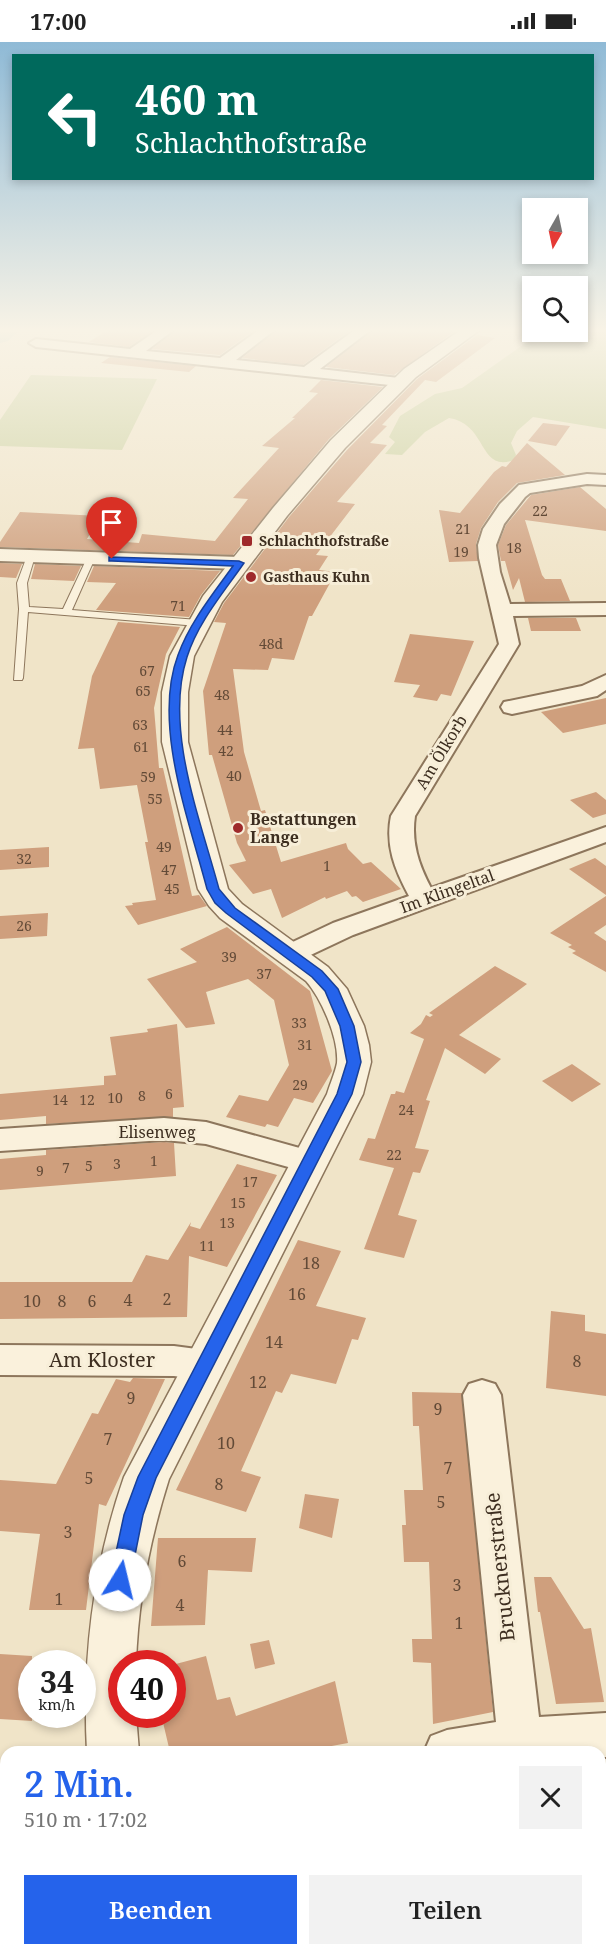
<!DOCTYPE html>
<html lang="de">
<meta charset="utf-8">
<style>
:root{--surface:#fff;--page:#f2f2f2;--text:#222;--muted:#767676;--accent:#2563eb}
body{margin:0;font-family:"Noto Serif",serif;background:var(--page);color:var(--text);height:100vh;display:flex;flex-direction:column;font-size:22px;white-space:nowrap}
*{box-sizing:border-box;margin:0}
p{font-size:20px;color:var(--muted)}
.icon{flex:none;width:33px;height:33px;fill:none;stroke:currentColor;stroke-width:2;stroke-linecap:round;stroke-linejoin:round}
.map{position:relative;flex:1;overflow:hidden}
.details{position:absolute;left:0px;top:1704px;width:606px;height:210px;display:flex;flex-direction:column;background:var(--surface);border-radius:18px 18px 0 0;box-shadow:0 3px 9px #0003}
.details>*{flex:none}
.banner{position:absolute;left:12px;top:12px;width:582px;height:126px;border-radius:0px;box-shadow:0 3px 9px #0003;background:#00695c;color:#fff;overflow:hidden}
.needle{width:39px;rotate:189deg}
.tools{position:absolute;left:522px;top:156px;display:grid;gap:12px}
.tools a{display:grid;place-items:center;width:66px;height:66px;border-radius:0px;background:var(--surface);box-shadow:0 3px 9px #0003;font-size:30px}
.speed{position:absolute;left:18px;top:1608px;display:flex;gap:12px;font-size:30px;font-weight:700;text-align:center}
.speed>*{display:grid;place-content:center;width:78px;height:78px;border-radius:50%;background:var(--surface);box-shadow:0 3px 9px #0003;line-height:1}
.speed small{font-size:15px;font-weight:400}
.speed .limit{border:9px solid #d22;background:#fff;color:#111}
.pin{position:absolute;display:grid;place-items:center;width:51px;height:51px;color:#fff;margin:-62px -26px;border-radius:50% 50% 50% 0;rotate:-45deg;box-shadow:0 0 6px #0007}
.pin .icon{rotate:45deg}
.me{position:absolute;width:66px;margin:-33px;rotate:9deg;stroke-linejoin:round;filter:drop-shadow(0 0 4px #0008)}
.turn{display:flex;align-items:center;gap:21px;height:126px;padding:0 24px;font-size:27px}
.turn .icon{width:78px;height:78px;stroke-width:2.5}
.turn b{display:block;font-size:42px;line-height:51px}
.round{display:grid;place-items:center;flex:none;width:63px;height:63px;border-radius:0px;background:var(--page)}
.headline{display:flex;align-items:center;justify-content:space-between;height:102px;padding:0 24px}
h1{font-size:36px;font-weight:600;line-height:45px;color:var(--accent)}
.primary-button{display:flex;gap:12px;margin-top:auto;padding:12px 24px}
.primary-button a{flex:1;height:69px;border-radius:0px;background:var(--accent);color:#fff;font-size:24px;font-weight:600;line-height:69px;text-align:center}
.primary-button a+a{background:var(--page);color:var(--text)}
.status{display:flex;justify-content:space-between;align-items:center;height:42px;padding:0 30px;background:var(--surface);direction:ltr}
.status svg{height:16px;fill:currentColor}
.map>svg:first-child{display:block}
.green{fill:#c9cf9b}
.lines{fill:none;stroke-linecap:round;stroke-linejoin:round}
.river{fill:#a9c4bc;fill-rule:evenodd}
.building{fill:#cf9f7d}
.service-casing{stroke:#8d765c;stroke-width:2}
.minor-casing{stroke:#8d765c;stroke-width:4}
.tertiary-casing{stroke:#8d765c;stroke-width:3}
.service{fill:#faf1dc;fill-rule:evenodd}
.minor{fill:#faf1dc;fill-rule:evenodd}
.tertiary{fill:#faf1dc;fill-rule:evenodd}
.route{fill:#2563eb;stroke:#184099;stroke-width:1.5}
.poi-dot{fill:#9e2a2b;stroke:#f7eed8;stroke-width:2}
.labels{text-anchor:middle;stroke-width:6;stroke-linejoin:round;paint-order:stroke}
.number-label{font-size:14px;fill:#624a37}
.far-poi-label{font-size:14px;font-weight:bold;fill:#3d2e20;stroke:#f7eed8;text-anchor:start}
.street-label{font-size:16px;fill:#3d2e20;stroke:#f7eed8}
.poi-label{font-size:16px;font-weight:bold;fill:#3d2e20;stroke:#f7eed8;text-anchor:start}
.near-number-label{font-size:16px;fill:#624a37}
.near-street-label{font-size:20px;fill:#3d2e20;stroke:#f7eed8}
</style>
<div class="status"><b>17:00</b><svg viewBox="0 0 49 12"><path d="M0 12V9h3v3zM5 12V6h3v6zM10 12V3h3v9zM15 12V0h3v12zM26 1h20v11H26zM47 4h2v5h-2z"/></svg></div>
<div class="map">
<svg width="606" height="1914" viewBox="0 0 606 1914">
<rect width="100%" height="100%" fill="#f0e4c8"/>
<g class="green">
<path d="M578 287H606V387L533 375 517 389 511 401 516 413 514 418C478 431 488 382 449 376L425 390 402 413 385 412 395 400 389 395 400 374 435 352 462 346 541 290H578Z"/>
<path d="M31 333 157 337 122 408 0 404V378Z"/>
</g>
<g class="lines">
<path class="river" d="M0 287H20L8 299 0 301Z"/>
</g>
<g class="building">
<path d="M109 287H155L129 305 89 300Z"/>
<path d="M177 287H256L220 313 152 307Z"/>
<path d="M278 287H352L303 323 242 316Z"/>
<path d="M374 287H440L455 289 394 333 326 325Z"/>
<path d="M477 293 495 296 436 340 425 338 382 383 387 384 370 401 387 403 337 460 355 462 316 513 328 514 319 528 336 530 312 574H309L294 618 272 616 268 628 233 627 244 710 261 769 265 768 281 820 346 801 348 807 363 822 371 820 401 847 363 860 356 854 352 855 347 849 326 857 325 855 282 876 271 847 253 852 229 823 246 819 237 801 212 713H209L203 649 226 581 214 580 224 561 289 475 347 408 417 337Z"/>
<path d="M110 315 196 324 189 330 101 321Z"/>
<path d="M321 338 383 345 329 397 233 513 0 505V500L20 470 100 474 87 497 139 501 142 492 215 499 248 457 233 456 279 406 262 404 295 376H292L318 351 309 350Z"/>
<path d="M543 381 570 384 556 404 528 399Z"/>
<path d="M527 401 565 433 517 441 498 460 481 486 476 502 478 519 449 520 439 468 460 471 494 430 502 424 506 425Z"/>
<path d="M580 445 606 467V489L525 478 542 533 545 537H561L570 559 525 560 519 536 513 548 505 519H501L498 503 506 483 531 453Z"/>
<path d="M0 521 22 522 16 536 0 535Z"/>
<path d="M35 522 81 524 74 539 31 537Z"/>
<path d="M94 524 220 529 201 553 189 575 96 568 116 541 87 540Z"/>
<path d="M528 576H576L581 589H531Z"/>
<path d="M118 580 180 585 166 612 154 666 159 726H163L192 854 199 853 207 864 138 883 125 864 133 863 132 861 156 858 145 800H148L137 743 100 747 94 706 78 707 92 634Z"/>
<path d="M410 592 474 599 451 654 441 652 437 659 413 655 420 643 394 640Z"/>
<path d="M606 656V682L563 691 541 670Z"/>
<path d="M596 750 606 758V772L593 776 570 758Z"/>
<path d="M49 805V825L0 828V808Z"/>
<path d="M595 816 606 824V853L569 827Z"/>
<path d="M606 854V883L594 891 606 899V930L572 911 576 909 568 905 572 903 550 891Z"/>
<path d="M48 871 47 894 0 897V874Z"/>
<path d="M227 885 310 949 332 1029 313 1061 294 1056 278 1085 267 1082 265 1085 226 1075 239 1053 268 1059 289 1023 274 958 248 937 206 950 215 982 186 986 147 937 197 920 180 907Z"/>
<path d="M495 924 527 942 459 993 501 1017 485 1032 445 1006 426 1058 430 1059 415 1106 429 1108 420 1131 413 1130 398 1173 417 1178 404 1216 364 1207 394 1126 359 1118 368 1096 375 1097 391 1052H395L396 1049 404 1051 424 997 410 991 421 982 426 973 430 975 433 973 429 971Z"/>
<path d="M177 982 184 1065 173 1066V1075L46 1082V1074L0 1078V1052L104 1043V1034L116 1033 110 995 148 990 147 987Z"/>
<path d="M572 1022 601 1042 572 1060 542 1039Z"/>
<path d="M164 1100 174 1101 176 1134 0 1148V1117L46 1113V1108Z"/>
<path d="M237 1122 277 1133 227 1225 189 1214 187 1275 0 1277V1240H132L146 1213 168 1218 191 1180 190 1184 200 1187Z"/>
<path d="M298 1198 341 1209 316 1264 366 1276 358 1298 352 1297 336 1342 291 1332 282 1351 276 1349 241 1429 261 1435 246 1470 176 1448Z"/>
<path d="M551 1269 585 1273V1289L606 1292V1354L546 1346Z"/>
<path d="M133 1336 165 1337 106 1464 99 1462 86 1568H29L40 1492 0 1489V1438L56 1442 92 1371 98 1372 116 1337 130 1340Z"/>
<path d="M412 1350 462 1351 493 1670 433 1682 431 1621 413 1620 412 1597H432L429 1520H404L402 1483H406L404 1448H423L419 1384H413Z"/>
<path d="M305 1452 339 1457 332 1496 299 1486Z"/>
<path d="M158 1496H256L252 1530 208 1528 205 1583 151 1584Z"/>
<path d="M534 1535H551L584 1587 591 1586 604 1660 556 1662 540 1570H538Z"/>
<path d="M269 1598 275 1622 255 1627 250 1602Z"/>
<path d="M0 1612 32 1614V1679L0 1677Z"/>
<path d="M206 1614 217 1658 230 1655 236 1674 335 1639 348 1701 299 1710H170L161 1672H172V1623Z"/>
</g>
<g class="lines">
<defs>
<path id="service" d="M31 511 35 514 27 541 29 565 63 567 87 516 91 513 95 516 72 568 198 578 203 581 198 584 28 570 23 636 22 638H14L19 567 17 541 27 514Z"/>
<g id="minor">
<path d="M159 287H175L146 309 220 316 260 287H276L236 318 304 325 356 287H372L320 327 399 336 406 340 399 344 36 305 29 301 36 297 130 307Z"/>
<path d="M587 432 606 433V443L587 442 530 451 525 455 504 482 496 503 500 530 510 562 606 561V573L513 574 519 602 415 774C411 801 419 823 431 846L606 785V800L353 893 300 918 290 920 280 918 276 912 280 906 333 881 409 854C395 828 385 804 391 774L499 602 479 516 478 503 483 487 500 462 519 443Z"/>
<path d="M0 507 239 515 246 517 248 521 246 525 239 527 0 519Z"/>
<path d="M606 633V648L597 654 512 672 504 670 501 665 504 660 582 644Z"/>
<path d="M164 1076 206 1080 321 1112 326 1120 321 1128 310 1131 206 1102 164 1098 0 1109V1087Z"/>
<path d="M0 1303 174 1304 204 1308 217 1313 222 1323 217 1333 204 1338 174 1334 0 1333Z"/>
<path d="M482 1338 495 1342 501 1353 539 1675 606 1671V1715H600V1710H424L431 1694 447 1688 496 1680 463 1353 469 1342Z"/>
</g>
<g id="tertiary">
<path d="M462 287H481L416 335 345 406 287 474 222 560 194 614 188 650V700L228 847 242 862 328 925 347 947 364 984 369 1003 371 1020 363 1052 169 1437C150 1497 138 1558 136 1622H122V1672H136L139 1710H87C82 1615 93 1525 124 1435L327 1052C330 1042 335 1031 337 1021 339 996 321 956 306 939L220 876 209 864 198 847 162 700V650L170 614 203 554 273 466 331 398 404 327Z"/>
<path d="M0 1727 6 1728V1782L0 1781Z"/>
<path d="M144 1908H202L205 1914H147Z"/>
</g>
</defs>
<use href="#service" class="service-casing"/>
<use href="#minor" class="minor-casing"/>
<use href="#tertiary" class="tertiary-casing"/>
<use href="#service" class="service"/>
<use href="#minor" class="minor"/>
<use href="#tertiary" class="tertiary"/>
</g>
<linearGradient id="sky" x2="0" y2="1"><stop stop-color="#8fbad6"/><stop offset="0.52" stop-color="#f8f3e6"/><stop offset="1" stop-color="#f8f3e6" stop-opacity="0"/></linearGradient>
<rect width="606" height="555" fill="url(#sky)"/>
<path class="route" d="M109 515 239 519 244 521C224 550 198 580 187 615 164 687 200 776 219 847L235 866 322 929 338 947 354 984 361 1020 352 1052 156 1436 143 1473 130 1538 127 1544 120 1547 113 1544 110 1538 124 1473 138 1435 337 1052 347 1020 340 984 325 949 312 935 226 871 215 861 207 847C189 778 152 682 178 613 190 580 213 552 233 524L112 519H109Z"/>
<g class="poi-dot">
<rect x="241" y="493" width="12" height="12" rx="3"/>
<circle cx="251" cy="535" r="6"/>
<circle cx="238" cy="786" r="6"/>
</g>
<g class="labels">
<g class="number-label">
<text x="540" y="474">22</text>
<text x="463" y="492">21</text>
<text x="514" y="511">18</text>
<text x="461" y="515">19</text>
<text x="178" y="569">71</text>
<text x="271" y="607">48d</text>
<text x="147" y="634">67</text>
<text x="143" y="654">65</text>
<text x="222" y="658">48</text>
<text x="140" y="688">63</text>
<text x="225" y="693">44</text>
<text x="141" y="710">61</text>
<text x="226" y="714">42</text>
<text x="234" y="739">40</text>
<text x="148" y="740">59</text>
<text x="155" y="762">55</text>
<text x="164" y="810">49</text>
<text x="24" y="822">32</text>
<text x="327" y="829">1</text>
<text x="169" y="833">47</text>
<text x="172" y="852">45</text>
<text x="24" y="889">26</text>
<text x="229" y="920">39</text>
<text x="264" y="937">37</text>
<text x="299" y="986">33</text>
<text x="305" y="1008">31</text>
<text x="300" y="1048">29</text>
<text x="169" y="1057">6</text>
<text x="142" y="1059">8</text>
<text x="115" y="1061">10</text>
<text x="60" y="1063">14</text>
<text x="87" y="1063">12</text>
<text x="406" y="1073">24</text>
<text x="394" y="1118">22</text>
<text x="154" y="1124">1</text>
<text x="117" y="1127">3</text>
<text x="89" y="1129">5</text>
<text x="66" y="1131">7</text>
<text x="40" y="1134">9</text>
<text x="250" y="1145">17</text>
<text x="238" y="1166">15</text>
<text x="227" y="1186">13</text>
<text x="207" y="1209">11</text>
</g>
<g class="far-poi-label">
<text x="259" y="504">Schlachthofstraße</text>
<text x="263" y="540">Gasthaus Kuhn</text>
</g>
<g class="street-label">
<text transform="translate(441 710) rotate(-59)" y="6">Am Ölkorb</text>
<text transform="translate(447 849) rotate(-20)" y="6">Im Klingeltal</text>
<text x="157" y="1096">Elisenweg</text>
</g>
<g class="poi-label">
<text x="250" y="783">Bestattungen<tspan x="250" dy="18">Lange</tspan></text>
</g>
<g class="near-number-label">
<text x="311" y="1227">18</text>
<text x="297" y="1258">16</text>
<text x="167" y="1263">2</text>
<text x="128" y="1264">4</text>
<text x="32" y="1265">10</text>
<text x="62" y="1265">8</text>
<text x="92" y="1265">6</text>
<text x="274" y="1306">14</text>
<text x="577" y="1325">8</text>
<text x="258" y="1346">12</text>
<text x="131" y="1362">9</text>
<text x="438" y="1373">9</text>
<text x="108" y="1403">7</text>
<text x="226" y="1407">10</text>
<text x="448" y="1432">7</text>
<text x="89" y="1442">5</text>
<text x="219" y="1448">8</text>
<text x="441" y="1466">5</text>
<text x="68" y="1496">3</text>
<text x="182" y="1525">6</text>
<text x="457" y="1549">3</text>
<text x="59" y="1563">1</text>
<text x="180" y="1569">4</text>
<text x="459" y="1587">1</text>
</g>
<g class="near-street-label">
<text x="102" y="1325">Am Kloster</text>
<text transform="translate(500 1525) rotate(-96)" y="7">Brucknerstraße</text>
</g>
</g>
</svg>
<div class="tools">
<a><svg class="needle" viewBox="-14 -14 28 28"><path d="M0-13l5 13h-10z" fill="#e53935"/><path d="M0 13l5-13h-10z" fill="#767676"/></svg></a>
<a><svg class="icon" aria-label="search" viewBox="0 0 24 24"><circle cx="10" cy="10" r="6"/><path d="M15 15l6 6"/></svg></a>
</div>
<div class="speed"><div>34<small>km/h</small></div><div class="limit">40</div></div>
<div class="pin" style="left:112px;top:517px;background:#d93025"><svg class="icon" aria-label="arrive" viewBox="0 0 24 24"><path d="M6 21V4h12l-3 4 3 4H6"/></svg></div>
<svg class="me" style="left:120px;top:1538px" viewBox="-20 -20 40 40"><circle r="19" fill="#fff"/><path d="M0-13L10 11 0 6-10 11z" fill="#2563eb"/></svg>
<div class="banner">
<div class="turn"><svg class="icon" aria-label="left" viewBox="0 0 24 24"><path d="M17 20v-9H6M10 6l-5 5 5 5"/></svg><div><b>460 m</b>Schlachthofstraße</div></div>
</div>
<section class="details">
<div class="headline"><div><h1>2 Min.</h1><p>510 m · 17:02</p></div><a class="round"><svg class="icon" aria-label="close" viewBox="0 0 24 24"><path d="M6 6l12 12M18 6L6 18"/></svg></a></div>
<div class="primary-button"><a>Beenden</a><a>Teilen</a></div>
</section>
</div>
